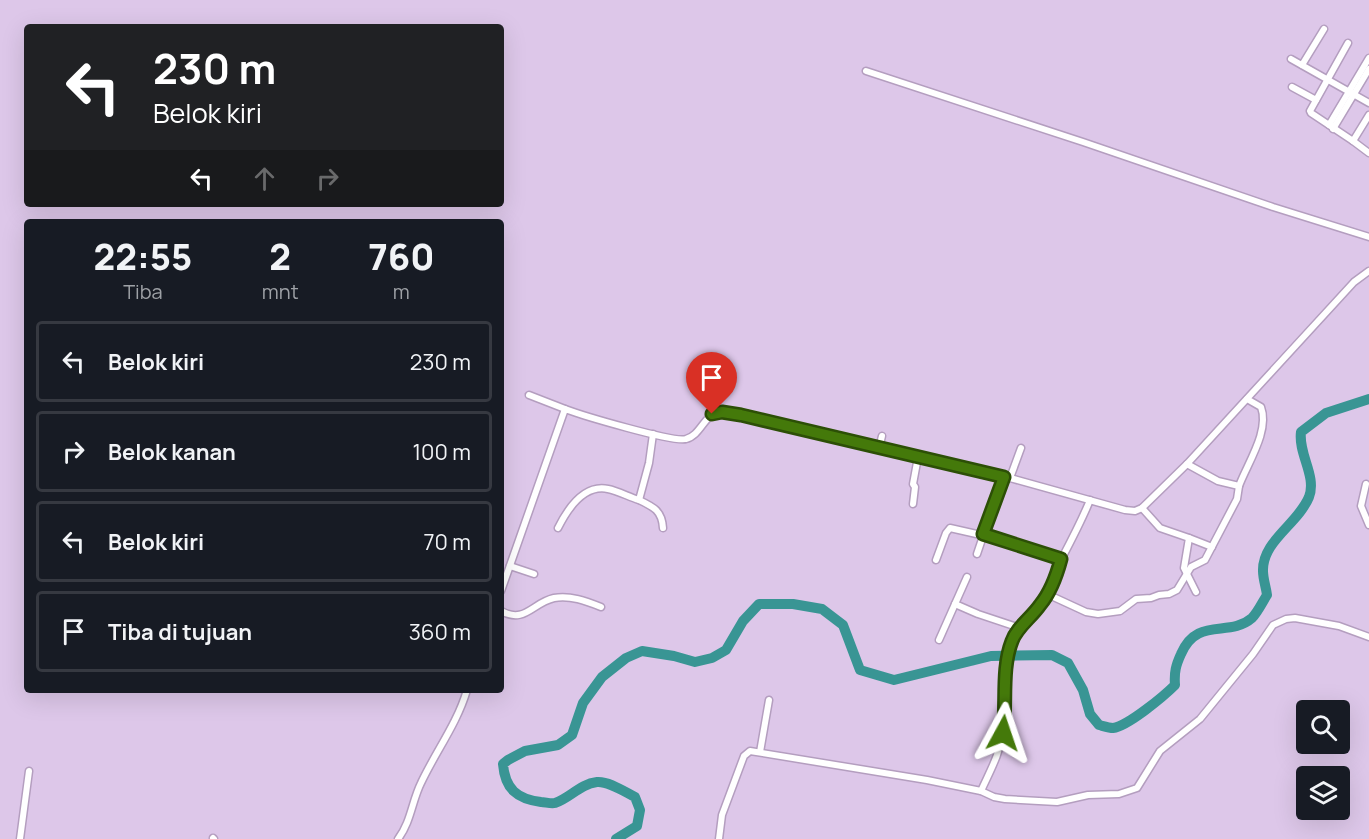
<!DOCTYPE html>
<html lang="id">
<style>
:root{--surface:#171b24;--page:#242831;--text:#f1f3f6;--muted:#9ea1a6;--line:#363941}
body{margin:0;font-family:Manrope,sans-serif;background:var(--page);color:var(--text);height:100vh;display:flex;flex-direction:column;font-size:22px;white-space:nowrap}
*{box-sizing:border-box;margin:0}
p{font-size:20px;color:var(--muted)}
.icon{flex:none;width:33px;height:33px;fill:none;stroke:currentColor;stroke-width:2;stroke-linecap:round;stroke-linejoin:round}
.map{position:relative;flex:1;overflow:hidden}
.side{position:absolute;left:24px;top:219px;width:480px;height:474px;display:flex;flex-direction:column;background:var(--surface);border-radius:6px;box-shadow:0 6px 24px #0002}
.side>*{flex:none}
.banner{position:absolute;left:24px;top:24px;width:480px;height:183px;border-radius:6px;box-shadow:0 6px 24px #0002;background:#202124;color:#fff;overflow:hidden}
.controls{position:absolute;left:1296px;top:700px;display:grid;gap:12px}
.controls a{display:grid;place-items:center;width:54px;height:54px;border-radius:6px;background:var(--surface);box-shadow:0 6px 24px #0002;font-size:30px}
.pin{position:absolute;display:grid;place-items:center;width:51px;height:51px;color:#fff;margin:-62px -26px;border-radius:50% 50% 50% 0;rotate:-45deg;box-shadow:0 0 6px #0007}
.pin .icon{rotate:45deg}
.me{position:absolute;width:66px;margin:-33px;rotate:5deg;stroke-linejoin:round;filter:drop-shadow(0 0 4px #0008)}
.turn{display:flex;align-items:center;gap:21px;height:126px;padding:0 30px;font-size:27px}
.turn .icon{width:78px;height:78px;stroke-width:2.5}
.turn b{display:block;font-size:42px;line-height:51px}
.lanes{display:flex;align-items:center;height:57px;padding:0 30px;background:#0003;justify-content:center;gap:30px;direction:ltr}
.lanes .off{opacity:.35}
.eta{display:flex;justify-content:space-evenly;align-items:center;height:102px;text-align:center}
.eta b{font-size:36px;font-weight:800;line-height:42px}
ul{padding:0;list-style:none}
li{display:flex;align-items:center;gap:18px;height:81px;margin:0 12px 9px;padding:0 18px;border:3px solid var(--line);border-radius:6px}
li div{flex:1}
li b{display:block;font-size:22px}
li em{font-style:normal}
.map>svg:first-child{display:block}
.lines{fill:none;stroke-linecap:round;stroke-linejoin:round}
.river{stroke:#399594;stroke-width:10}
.street-casing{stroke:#b49ebf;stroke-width:9}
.street{stroke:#fff;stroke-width:6}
.route-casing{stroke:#2c4f06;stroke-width:15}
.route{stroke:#44790a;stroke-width:10}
</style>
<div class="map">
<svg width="1369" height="839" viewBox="0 0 1369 839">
<rect width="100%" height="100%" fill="#ddc7e9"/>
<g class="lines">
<path class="river" d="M616 839 637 826 640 810 635 797C625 792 609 781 597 782 580 784 570 798 555 803 551 804 545 802 541 802 517 799 505 789 503 764L508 760 525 751 558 745 572 735 583 703 602 677 626 658 642 651 674 656 695 662 712 658 726 650 743 621 759 604H793L822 609 843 625 860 670 894 680 991 656 1052 655 1068 663 1083 690 1090 714 1099 725C1103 726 1109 728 1113 728 1128 726 1164 696 1175 685 1174 672 1176 665 1181 654 1197 616 1229 638 1252 618 1258 612 1263 601 1267 595 1266 587 1263 579 1263 571 1262 541 1298 524 1309 497 1317 476 1298 454 1301 432L1326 413 1369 399"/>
<defs>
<g id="street">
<path d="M1348 43 1310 111 1311 113 1353 141 1369 115"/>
<path d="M1291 59 1369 103"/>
<path d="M1302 65 1324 29"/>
<path d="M866 71 1083 142 1273 207 1369 237"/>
<path d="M1292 87 1316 100"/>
<path d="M1329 125 1369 58"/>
<path d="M1333 129 1369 69"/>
<path d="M1353 141 1369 153"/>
<path d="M529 395 565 409"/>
<path d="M879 448 882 436"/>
<path d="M1187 464 1218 481 1239 486C1247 464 1270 431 1261 407L1247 399"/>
<path d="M1010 478 1021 448"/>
<path d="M1366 484 1361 506 1369 525"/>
<path d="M639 500C654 507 662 511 663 528"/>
<path d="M913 504 915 487 913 484 918 457"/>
<path d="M1142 508 1160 528 1189 538 1184 568 1196 592"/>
<path d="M558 528C567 510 584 484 608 489 618 491 629 497 639 500L649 463 653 434"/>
<path d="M1189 538 1212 547"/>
<path d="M977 554 1003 477"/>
<path d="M936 560 946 533 950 528 1012 542 1061 559"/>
<path d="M510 566 534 574"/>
<path d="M501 591 565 409C581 415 674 443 686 439 702 435 704 412 722 412L1010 478 1125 510 1135 511 1142 508 1187 464 1354 282 1369 271"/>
<path d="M1047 594 1086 612 1098 614 1120 611 1136 599 1151 598 1159 595 1169 594 1177 590 1191 567 1205 560 1237 499 1239 486"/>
<path d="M955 604 978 614 1020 628"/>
<path d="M501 611C525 624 532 603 554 598 570 595 586 601 601 607"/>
<path d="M939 640 967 577"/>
<path d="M760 752 769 700"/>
<path d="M981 791C990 771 1000 754 1003 731 1008 702 1002 672 1011 644 1017 625 1036 613 1046 596 1053 584 1055 570 1062 558 1072 539 1082 520 1090 500"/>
<path d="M213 838 214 839"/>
<path d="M20 839 29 771"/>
<path d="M398 839C411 822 412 801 421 783 436 751 457 724 467 690"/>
<path d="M719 839 722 815 744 756 750 751 927 780 981 791 994 797 1005 799 1057 802 1088 795 1119 794 1137 788 1160 751 1200 719 1253 654 1273 625 1286 619 1295 618 1339 626 1369 637"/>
</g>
</defs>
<use href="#street" class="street-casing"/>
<use href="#street" class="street"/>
</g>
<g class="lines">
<defs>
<path id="route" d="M712 414 722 412 741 415 1004 477 983 534 1061 559C1057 574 1050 593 1040 605 1031 618 1017 627 1012 641 1001 669 1007 703 1003 733"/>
</defs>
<use href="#route" class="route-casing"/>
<use href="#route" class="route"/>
</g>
</svg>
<div class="controls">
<a><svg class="icon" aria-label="search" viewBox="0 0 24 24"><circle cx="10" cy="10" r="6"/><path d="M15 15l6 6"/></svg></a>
<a><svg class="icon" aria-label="layers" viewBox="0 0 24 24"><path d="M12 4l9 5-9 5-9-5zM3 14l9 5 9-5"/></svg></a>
</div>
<div class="pin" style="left:712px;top:414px;background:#d93025"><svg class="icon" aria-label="arrive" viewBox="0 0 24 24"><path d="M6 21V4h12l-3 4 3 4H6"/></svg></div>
<svg class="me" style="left:1003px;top:733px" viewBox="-20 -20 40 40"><path d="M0-17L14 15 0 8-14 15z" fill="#44790a" stroke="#fff" stroke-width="4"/></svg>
<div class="banner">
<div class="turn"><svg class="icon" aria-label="left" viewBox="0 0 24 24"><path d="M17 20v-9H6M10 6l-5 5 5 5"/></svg><div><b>230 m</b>Belok kiri</div></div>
<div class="lanes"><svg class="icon" aria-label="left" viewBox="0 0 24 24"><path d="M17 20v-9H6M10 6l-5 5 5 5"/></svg><svg class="icon off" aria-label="ahead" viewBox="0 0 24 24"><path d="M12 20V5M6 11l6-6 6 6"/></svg><svg class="icon off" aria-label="right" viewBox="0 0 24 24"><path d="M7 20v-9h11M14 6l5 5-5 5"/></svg></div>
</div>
<section class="side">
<div class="eta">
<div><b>22:55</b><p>Tiba</p></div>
<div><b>2</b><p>mnt</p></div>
<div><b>760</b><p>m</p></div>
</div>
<ul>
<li><svg class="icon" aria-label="left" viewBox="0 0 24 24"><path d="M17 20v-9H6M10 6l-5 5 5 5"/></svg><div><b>Belok kiri</b></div><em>230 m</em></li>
<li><svg class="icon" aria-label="right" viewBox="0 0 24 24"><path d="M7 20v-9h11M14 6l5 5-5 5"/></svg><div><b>Belok kanan</b></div><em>100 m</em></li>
<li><svg class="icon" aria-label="left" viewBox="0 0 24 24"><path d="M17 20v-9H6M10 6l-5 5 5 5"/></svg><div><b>Belok kiri</b></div><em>70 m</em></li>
<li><svg class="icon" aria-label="arrive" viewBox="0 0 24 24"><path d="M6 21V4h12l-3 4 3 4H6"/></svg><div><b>Tiba di tujuan</b></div><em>360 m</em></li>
</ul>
</section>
</div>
